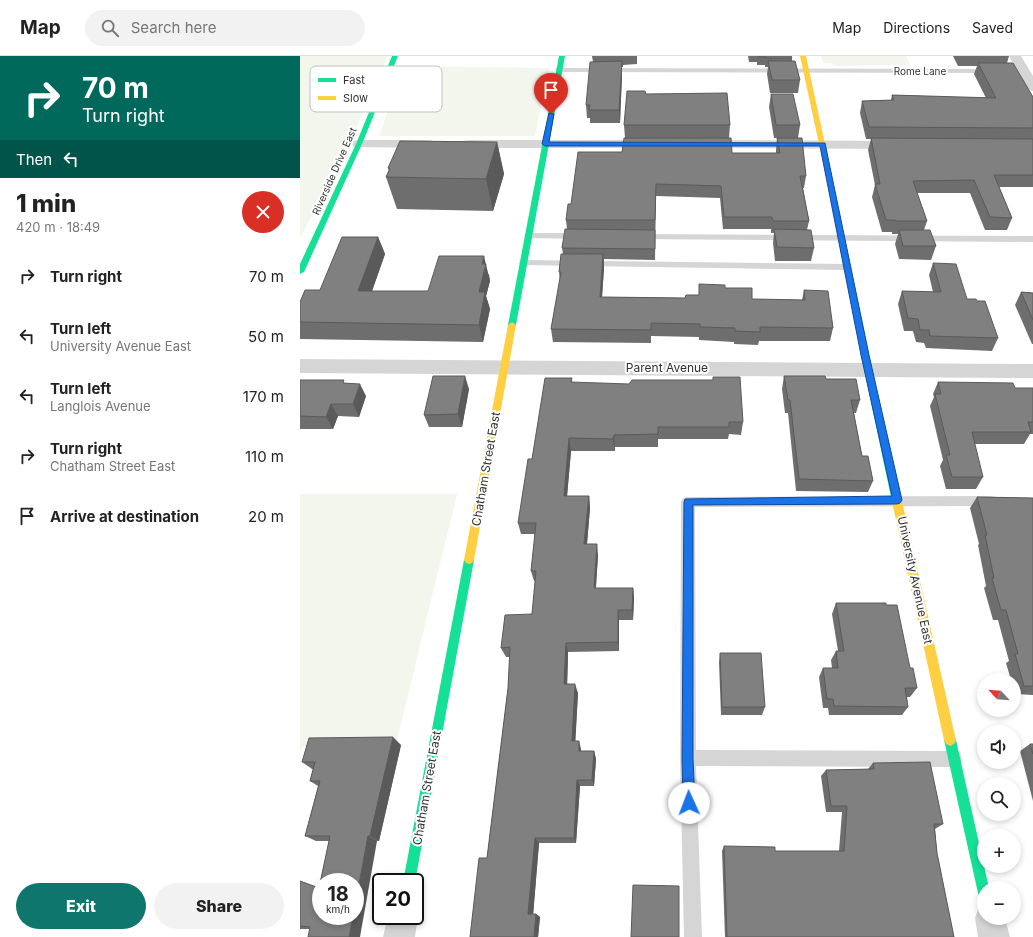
<!DOCTYPE html>
<meta charset="utf-8">
<style>
:root{--surface:#fff;--page:#f2f2f2;--text:#222;--muted:#767676;--line:#e0e0e0;--accent:#0f766e}
body{margin:0;font-family:Inter,sans-serif;background:var(--page);color:var(--text);height:100vh;display:flex;flex-direction:column;font-size:15px;white-space:nowrap}
*{box-sizing:border-box;margin:0}
p{font-size:13px;color:var(--muted)}
.icon{flex:none;width:22px;height:22px;fill:none;stroke:currentColor;stroke-width:2;stroke-linecap:round;stroke-linejoin:round}
.map{position:relative;flex:1;overflow:hidden}
.drawer{display:flex;flex-direction:column;background:var(--surface);width:300px}
.drawer>*{flex:none}
.top-card{background:#00695c;color:#fff;overflow:hidden}
.needle{width:26px;rotate:296deg}
.fabs{position:absolute;left:677px;top:617px;display:grid;gap:8px}
.fabs a{display:grid;place-items:center;width:44px;height:44px;border-radius:50%;background:var(--surface);box-shadow:0 2px 6px #0003;font-size:20px}
.speed{position:absolute;left:12px;top:817px;display:flex;gap:8px;font-size:20px;font-weight:700;text-align:center}
.speed>*{display:grid;place-content:center;width:52px;height:52px;border-radius:50%;background:var(--surface);box-shadow:0 2px 6px #0003;line-height:1}
.speed small{font-size:10px;font-weight:400}
.speed .limit{border:2px solid #111;border-radius:6px;background:#fff;color:#111}
.pin{position:absolute;display:grid;place-items:center;width:34px;height:34px;color:#fff;margin:-41px -17px;border-radius:50% 50% 50% 0;rotate:-45deg;box-shadow:0 0 4px #0007}
.pin .icon{rotate:45deg}
.me{position:absolute;width:44px;margin:-22px;rotate:358deg;stroke-linejoin:round;filter:drop-shadow(0 0 3px #0008)}
.turn{display:flex;align-items:center;gap:14px;height:84px;padding:0 16px;font-size:18px}
.turn .icon{width:52px;height:52px;stroke-width:2.5}
.turn b{display:block;font-size:28px;line-height:34px}
.then{display:flex;align-items:center;height:38px;padding:0 16px;background:#0003;gap:8px;font-size:15px}
.round{display:grid;place-items:center;flex:none;width:42px;height:42px;border-radius:21px;background:var(--page)}
.summary{display:flex;align-items:center;justify-content:space-between;height:68px;padding:0 16px}
h1{font-size:24px;font-weight:800;line-height:30px}
.primary-button{display:flex;gap:8px;margin-top:auto;padding:8px 16px}
.primary-button a{flex:1;height:46px;border-radius:24px;background:var(--accent);color:#fff;font-size:16px;font-weight:800;line-height:46px;text-align:center}
.primary-button a+a{background:var(--page);color:var(--text)}
ul{padding:0;list-style:none}
li{display:flex;align-items:center;gap:12px;height:60px;padding:0 16px}
li div{flex:1}
li b{display:block;font-size:15px}
li em{font-style:normal}
header{display:flex;align-items:center;gap:24px;box-sizing:border-box;height:56px;padding:0 20px;background:var(--surface);border-bottom:1px solid var(--line)}
header strong{font-size:19px}
nav{display:flex;gap:22px;margin-inline-start:auto;font-size:14px}
.search{width:280px;height:36px;background:var(--page);display:flex;align-items:center;gap:10px;box-sizing:border-box;padding:0 14px;border-radius:22px;color:var(--muted);font-size:15px}
main{display:flex;flex:1;min-height:0}
.map>svg:first-child{display:block}
.green{fill:#f2f6ed}
.lines{fill:none;stroke-linecap:round;stroke-linejoin:round}
.lane{fill:#d5d5d5;fill-rule:evenodd}
.street{fill:#d5d5d5;fill-rule:evenodd}
.fast{fill:#16e098;fill-rule:evenodd}
.slow{fill:#ffcf43;fill-rule:evenodd}
.wall{fill:#6e6e6e}
.shaded-wall{fill:#5a5a5a}
.building{fill:#808080;stroke:#5a5a5a}
.route{fill:#1a73e8;stroke:#114b97}
.labels{text-anchor:middle;stroke-width:4;stroke-linejoin:round;paint-order:stroke}
.far-street-label{font-size:10px;fill:#313131;stroke:#fff}
.street-label{font-size:12px;fill:#313131;stroke:#fff}
.key{fill:#fff;stroke:#c1c1c1;stroke-width:1}
.key-label{font-size:11px;fill:#313131}
</style>
<header>
<strong>Map</strong>
<div class="search"><svg class="icon" aria-label="search" viewBox="0 0 24 24"><circle cx="10" cy="10" r="6"/><path d="M15 15l6 6"/></svg>Search here</div>
<nav><a>Map</a><a>Directions</a><a>Saved</a></nav>
</header>
<main>
<section class="drawer">
<div class="top-card">
<div class="turn"><svg class="icon" aria-label="right" viewBox="0 0 24 24"><path d="M7 20v-9h11M14 6l5 5-5 5"/></svg><div><b>70 m</b>Turn right</div></div>
<div class="then">Then<svg class="icon" aria-label="left" viewBox="0 0 24 24"><path d="M17 20v-9H6M10 6l-5 5 5 5"/></svg></div>
</div>
<div class="summary"><div><h1>1 min</h1><p>420 m · 18:49</p></div><a class="round" style="background:#d93025;color:#fff"><svg class="icon" aria-label="close" viewBox="0 0 24 24"><path d="M6 6l12 12M18 6L6 18"/></svg></a></div>
<ul>
<li><svg class="icon" aria-label="right" viewBox="0 0 24 24"><path d="M7 20v-9h11M14 6l5 5-5 5"/></svg><div><b>Turn right</b></div><em>70 m</em></li>
<li><svg class="icon" aria-label="left" viewBox="0 0 24 24"><path d="M17 20v-9H6M10 6l-5 5 5 5"/></svg><div><b>Turn left</b><p>University Avenue East</p></div><em>50 m</em></li>
<li><svg class="icon" aria-label="left" viewBox="0 0 24 24"><path d="M17 20v-9H6M10 6l-5 5 5 5"/></svg><div><b>Turn left</b><p>Langlois Avenue</p></div><em>170 m</em></li>
<li><svg class="icon" aria-label="right" viewBox="0 0 24 24"><path d="M7 20v-9h11M14 6l5 5-5 5"/></svg><div><b>Turn right</b><p>Chatham Street East</p></div><em>110 m</em></li>
<li><svg class="icon" aria-label="arrive" viewBox="0 0 24 24"><path d="M6 21V4h12l-3 4 3 4H6"/></svg><div><b>Arrive at destination</b></div><em>20 m</em></li>
</ul>
<div class="primary-button"><a>Exit</a><a>Share</a></div>
</section>
<div class="map">
<svg width="733" height="881" viewBox="0 0 733 881">
<rect width="100%" height="100%" fill="#fff"/>
<g class="green">
<path d="M0 0H88L46 94 0 182Z"/>
<path d="M521 0H606L610 9 533 10 532 7H523Z"/>
<path d="M103 10 249 12 235 80H79Z"/>
<path d="M0 438H157L96 688 2 691 0 696Z"/>
</g>
<g class="lines">
<g class="lane">
<path d="M256 12 693 13 697 15 693 17 259 16 255 14Z"/>
<path d="M229 177H281L286 180 281 183 226 182 224 180 226 178Z"/>
<path d="M338 178 733 180V186L335 183 333 181Z"/>
<path d="M224 204 547 208 552 211 547 214 220 209 219 207Z"/>
<path d="M691 440 696 441 698 445 696 449 691 450 395 451 396 694 654 695 660 697 662 703 660 709 654 711 396 710 402 881H384L380 702 381 446 383 442 388 441Z"/>
</g>
<g class="street">
<path d="M709 0H721L733 20V35L728 34Z"/>
<path d="M59 84H128L133 85 135 88 133 91 128 92 54 91 52 88 54 85Z"/>
<path d="M168 84H352L357 85 359 88 357 91 352 92H168L163 91 161 88 163 85Z"/>
<path d="M402 84 600 85 605 86 607 89 605 92 600 93 402 92 397 91 395 88 397 85Z"/>
<path d="M0 303 733 308V322L0 317Z"/>
<path d="M684 849V862H705L710 881H678L675 862 679 851Z"/>
<path d="M115 852 118 860 115 881H83L88 860H115Z"/>
</g>
<g class="fast">
<path d="M92 0H98L62 88 4 216 0 218V208L56 88Z"/>
<path d="M259 0H265L216 269 212 272 208 269Z"/>
<path d="M533 137 536 139 569 299 601 441 599 444H593L591 441 561 299 530 139Z"/>
<path d="M169 500 172 501 174 504 115 826H103L164 504 166 501Z"/>
<path d="M650 678 654 680 656 684 689 832H684V843L680 841 678 837 644 684 646 680Z"/>
</g>
<g class="slow">
<path d="M500 0H506L536 139 533 141 530 139Z"/>
<path d="M212 266 216 269 174 504 172 507 169 508 166 507 164 504 208 269Z"/>
<path d="M596 437 599 438 601 441 656 684 654 688 650 690 646 688 644 684 591 441 593 438Z"/>
</g>
</g>
<g class="wall">
<path d="M292 0H337V8L323 9V11H322V18L320 67H290V62H287L286 49 293 6Z"/>
<path d="M448 0H491L492 2V5L500 24 498 37H470L467 18 468 11H465V9H457V6H449Z"/>
<path d="M653 0H709L707 7 733 41V131H699L712 162 707 174H685L670 137H617L627 165 624 174 636 190 631 204 599 203 595 188 598 178H592V176H582L572 141 575 129 568 94 571 83H566L560 57 562 45 591 44 592 39 686 42 674 18 677 10H658Z"/>
<path d="M346 38 430 69 429 82 432 97H476V94L477 82H474L469 51 471 38 500 69 498 82 506 120 504 132H503L509 165 507 174 514 192 511 205H475L473 187 474 177H471V173H423L420 142 356 140 355 204 304 203V212L302 241 385 242 399 239V228L425 232 452 243 502 244 504 234 533 272 530 285H459L458 289 434 288V286L399 284V281L351 280V287L253 286 251 273 260 225 259 216 263 198 262 192 267 173 266 164 271 148 322 96 325 82 324 69Z"/>
<path d="M197 86 204 118 193 155 97 153 86 121 89 115 88 112Z"/>
<path d="M78 181 85 198 72 235H128L189 218 190 225 186 240 190 253 183 286 0 283V246L20 234Z"/>
<path d="M633 207 667 243 698 282 692 295 626 292 624 287 616 286 613 275H604L598 248 602 235 633 236 629 219Z"/>
<path d="M721 236 733 237V288H732L715 249Z"/>
<path d="M484 320 526 323 560 344 556 357H554L562 400 573 425 568 436 496 435 488 357H485L482 333Z"/>
<path d="M272 322V326L443 366 441 379 429 378 428 383H358V391H315V395H271L267 440H289L290 452 287 488 298 499 296 532H333L334 542 333 564H319V595L268 596 267 628 278 637 275 685 281 693V695H294L296 703 294 730H280L276 787H239L233 858H236L240 861 238 881 187 802 208 632 210 601H206L201 592 232 558 235 525H234L231 515 235 478H221L218 467 232 403Z"/>
<path d="M0 324 46 327 66 340 59 361 38 360 33 373H0Z"/>
<path d="M638 326 715 332H733V378H730L724 388H674L683 421 676 433H646L640 410 643 404 630 350 634 341 633 338Z"/>
<path d="M169 333 162 371H129L124 359Z"/>
<path d="M677 441 733 442V639L715 638 714 635V624H711L706 607 709 605 698 564H693L684 532 686 530 678 489 679 488 670 452Z"/>
<path d="M536 547 610 612 617 632 610 641H607L608 651 602 659H529L528 652H523L519 621 523 612H532L531 604 536 595H538L532 558Z"/>
<path d="M420 597 465 651 462 659H421L419 606Z"/>
<path d="M730 688H733V745L720 695Z"/>
<path d="M101 689 79 785H77L10 873H0V825L19 832 29 785H16L5 780 18 730 10 725 13 713H12L2 706Z"/>
<path d="M573 707 643 768 635 773 637 797 654 881H425L422 795 424 790 475 795H539L542 756H526L521 720 526 714 568 713Z"/>
</g>
<g class="shaded-wall">
<path d="M322 5V18L320 67 319 54Z"/>
<path d="M197 86 204 118 193 155 186 123Z"/>
<path d="M78 181 85 198 66 252 58 235Z"/>
<path d="M303 198 304 212 301 255 300 241Z"/>
<path d="M184 200 190 225 186 240 190 253 183 286 179 269V236L182 208Z"/>
<path d="M165 320 169 333 162 371 158 358Z"/>
<path d="M60 328 66 340 59 361 53 348Z"/>
<path d="M31 348 38 360 33 373 26 361Z"/>
<path d="M314 379 315 391V395L313 383Z"/>
<path d="M269 382 271 395 266 452 264 440Z"/>
<path d="M289 440 290 452 286 499 284 488Z"/>
<path d="M297 488 298 499 295 542 294 532Z"/>
<path d="M333 532 334 542 333 564 332 554Z"/>
<path d="M318 554 319 564V595L318 586Z"/>
<path d="M266 587 268 596 267 637 264 628Z"/>
<path d="M275 628 278 637 275 693 272 685Z"/>
<path d="M93 681 101 689 79 785 70 780Z"/>
<path d="M279 685 281 693V703L279 695Z"/>
<path d="M294 695 296 703 294 730 292 724Z"/>
<path d="M277 724 280 730 276 787 274 782Z"/>
<path d="M68 780 77 785 60 881H49L53 860H55V849Z"/>
<path d="M235 782 239 787 233 861 228 858Z"/>
<path d="M236 858 240 861 238 881H234Z"/>
</g>
<g class="building">
<path d="M458 0H491L492 2H466V1H458Z"/>
<path d="M322 5 319 54H289L290 49H286L290 6Z"/>
<path d="M468 5H495L500 24H472Z"/>
<path d="M678 7H713L733 41V72L569 71 562 45 594 44 592 39 696 42Z"/>
<path d="M327 35H345L346 38 427 37 430 69H324Z"/>
<path d="M471 38H493L500 69H476Z"/>
<path d="M324 82H431L432 97H480L477 82H502L506 120H500L509 165H473L472 161H424L421 130 356 128 355 164H266L268 148H271L278 96H322Z"/>
<path d="M571 82 733 83V119H694L712 162 690 161 674 124 613 125 627 165H596L595 164H586L575 128H580Z"/>
<path d="M100 85 197 86 186 123 86 121 90 112H88Z"/>
<path d="M265 173 355 174V193L262 192Z"/>
<path d="M474 173 511 174 514 192 477 191Z"/>
<path d="M599 174H630L636 190H603Z"/>
<path d="M42 181H78L58 235H128L139 200H184L182 208H186L179 236H185L179 269 0 266V246L5 234H20Z"/>
<path d="M261 198H303L300 241 385 242 386 239H399V228L425 229V232H452V243L505 244 504 234 528 235 533 272 460 271V276L435 275V272L400 271V268L351 267V274L251 273 261 216H259Z"/>
<path d="M633 207 656 208 667 243H676L677 245H685L698 282 630 280 629 274H620L618 263 608 262 602 235 641 236Z"/>
<path d="M721 236 733 237V264Z"/>
<path d="M133 320H165L158 358 124 359Z"/>
<path d="M484 320H525L526 323H556L560 344H551L562 400H568L573 425 499 423 490 344H488Z"/>
<path d="M413 321H440L443 366H429V371H358V378L314 379 313 383 269 382 264 440H289L284 488H297L294 532H333L332 554H318V586L266 587 264 628H275L272 685H279V695H294L292 724H277L274 782H235L228 858H236L234 881H170L179 802H187L208 632 210 591 201 592 205 559 232 558 236 515H231L236 467H218L228 403H232L245 322H272L271 326 329 328 332 324H413Z"/>
<path d="M0 324H44L43 327 60 328 53 348H31L26 361 0 360Z"/>
<path d="M638 326 713 327 715 332H733V366H728L731 376H672L683 421H652L646 399H650L635 338H641Z"/>
<path d="M677 441 733 442V630H724L715 598H718L706 554H701L692 522H694L685 479H687Z"/>
<path d="M536 547H586V549H597L610 612H613L617 632H605L608 651 534 650 533 643H527L523 612H538L536 595H544Z"/>
<path d="M420 597H461L465 651H422Z"/>
<path d="M93 681 70 780H68L55 849V826H21V860H53L49 881H8L10 871 0 870V825L19 832 30 780H5L20 725H10L15 706H2L9 682Z"/>
<path d="M730 688H733V698Z"/>
<path d="M630 706 643 768H634L637 797 654 881H427L424 790 475 791V795H544L547 750H531L526 714 574 713 573 707Z"/>
<path d="M333 829 379 830V881H331Z"/>
</g>
<path class="route" d="M249 57 254 58 249 86 525 87 569 299 602 444 600 447 597 448 393 449V702L395 747 393 751 389 752 385 751 383 747 382 702 384 446 385 443 592 440 561 299 520 90H245L242 88Z"/>
<g class="labels">
<g class="far-street-label">
<text x="620" y="19">Rome Lane</text>
<text transform="translate(34 115) rotate(-66)" y="4">Riverside Drive East</text>
</g>
<g class="street-label">
<text x="367" y="316">Parent Avenue</text>
<text transform="translate(186 413) rotate(-80)" y="4">Chatham Street East</text>
<text transform="translate(615 524) rotate(78)" y="4">University Avenue East</text>
<text transform="translate(127 732) rotate(-80)" y="4">Chatham Street East</text>
</g>
</g>
<rect x="10" y="10" width="132" height="46" rx="6" class="key"/>
<rect x="18" y="22" width="18" height="4" fill="#16e098"/>
<rect x="18" y="40" width="18" height="4" fill="#ffcf43"/>
<g class="key-label">
<text x="43" y="28">Fast</text>
<text x="43" y="46">Slow</text>
</g>
</svg>
<div class="fabs">
<a><svg class="needle" viewBox="-14 -14 28 28"><path d="M0-13l5 13h-10z" fill="#e53935"/><path d="M0 13l5-13h-10z" fill="#767676"/></svg></a>
<a><svg class="icon" aria-label="sound" viewBox="0 0 24 24"><path d="M4 9h4l5-4v14l-5-4H4zM17 9q2 3 0 6"/></svg></a>
<a><svg class="icon" aria-label="search" viewBox="0 0 24 24"><circle cx="10" cy="10" r="6"/><path d="M15 15l6 6"/></svg></a>
<a>+</a>
<a>−</a>
</div>
<div class="speed"><div>18<small>km/h</small></div><div class="limit">20</div></div>
<div class="pin" style="left:251px;top:58px;background:#d93025"><svg class="icon" aria-label="arrive" viewBox="0 0 24 24"><path d="M6 21V4h12l-3 4 3 4H6"/></svg></div>
<svg class="me" style="left:389px;top:747px" viewBox="-20 -20 40 40"><circle r="19" fill="#fff"/><path d="M0-13L10 11 0 6-10 11z" fill="#1a73e8"/></svg>
</div>
</main>
